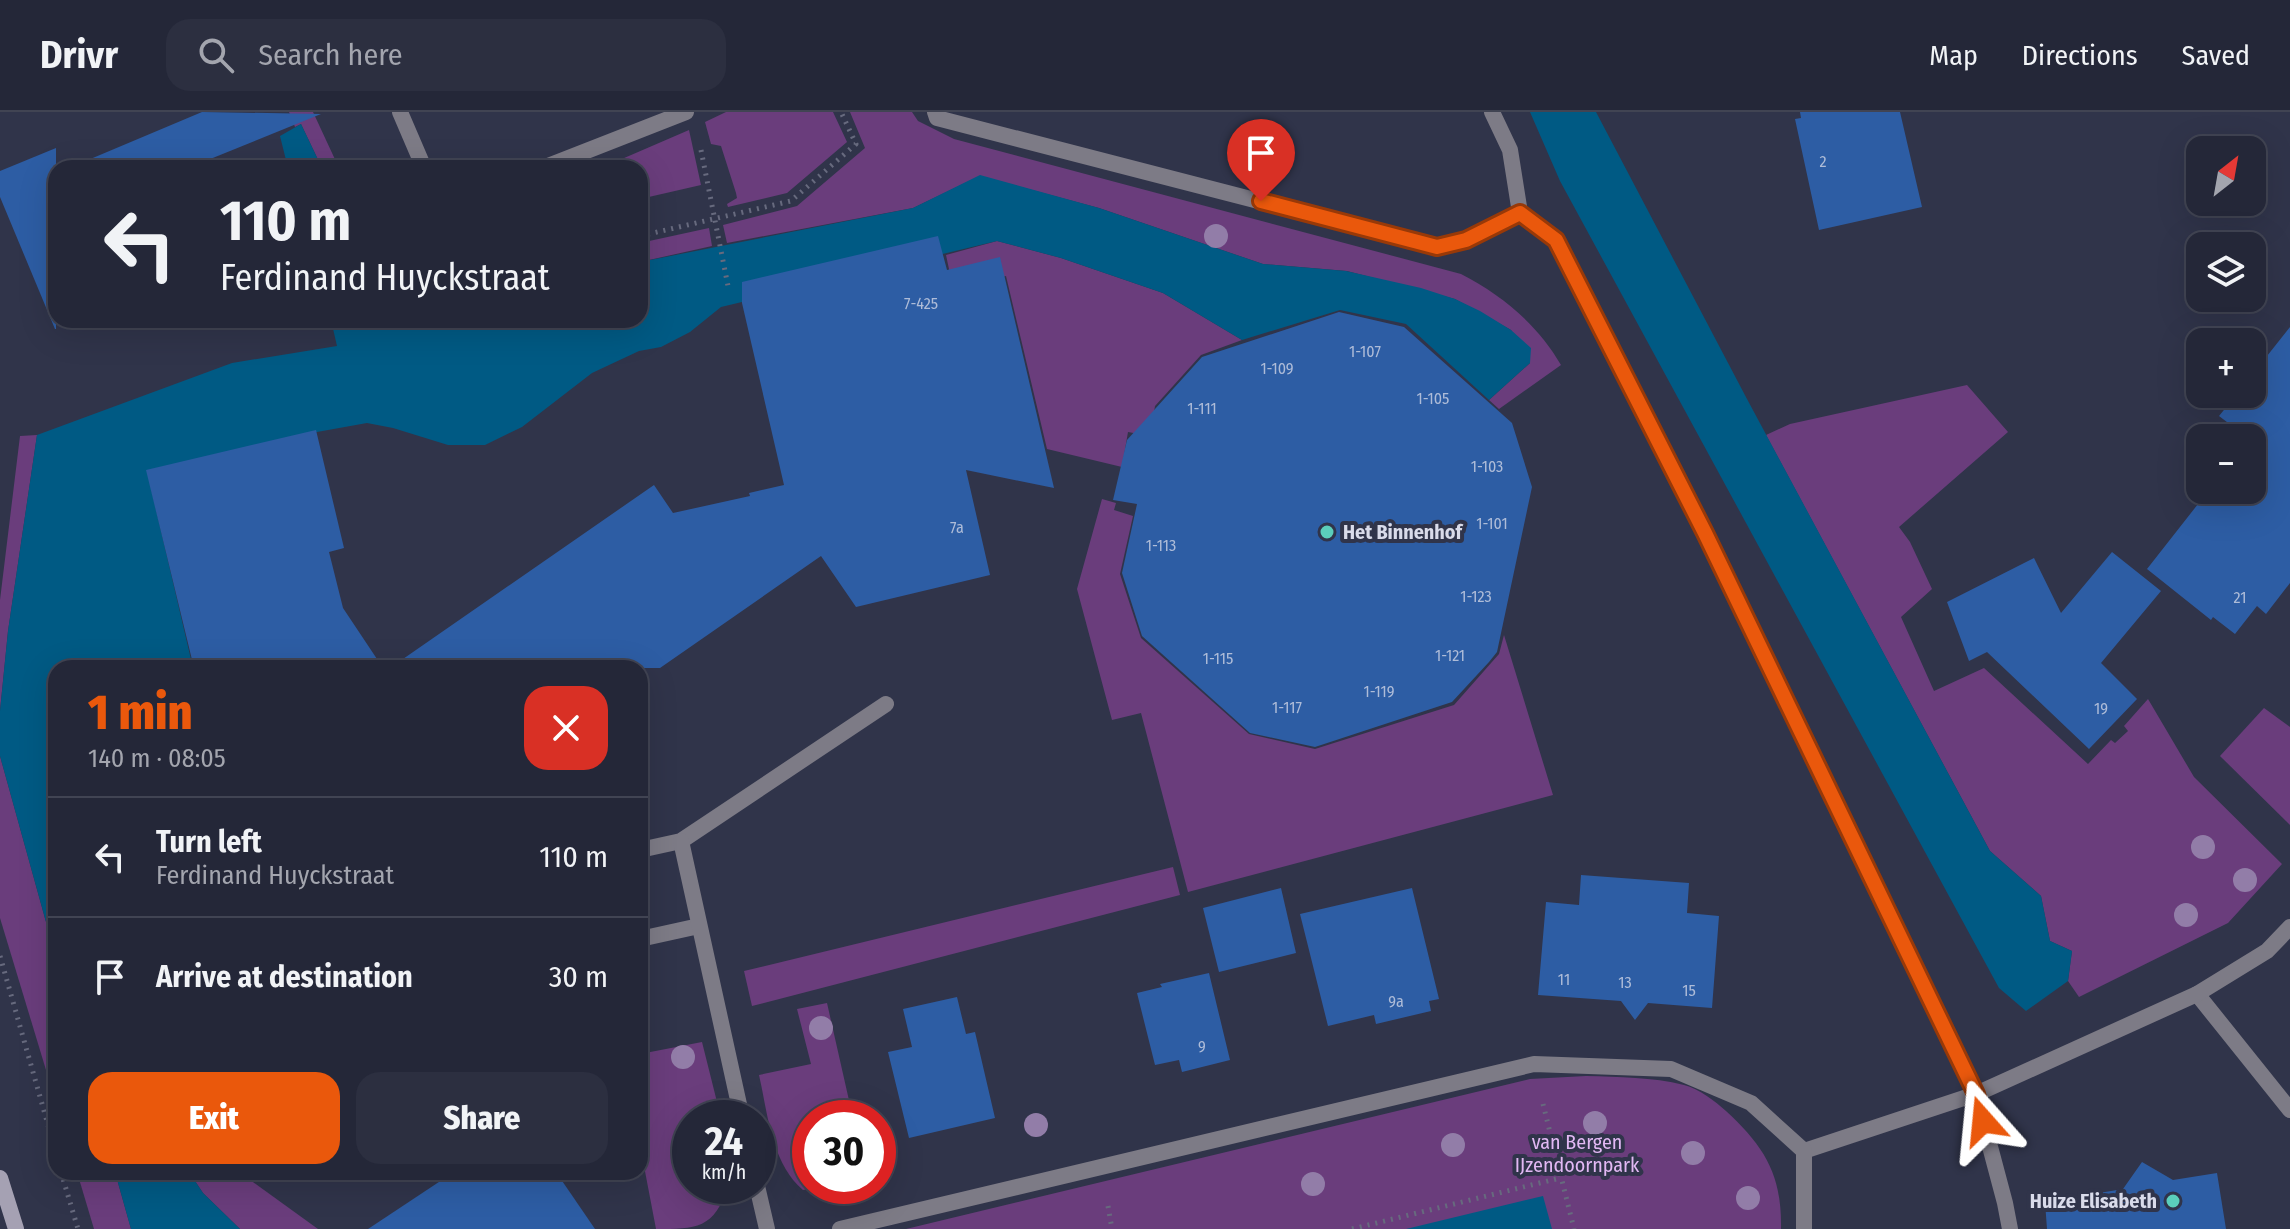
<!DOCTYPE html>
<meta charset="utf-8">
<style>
:root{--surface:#242738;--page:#2c2f40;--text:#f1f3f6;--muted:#a3a5ae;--line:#414453;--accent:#ea580c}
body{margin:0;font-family:"Fira Sans Condensed",sans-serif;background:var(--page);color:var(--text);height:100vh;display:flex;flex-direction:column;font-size:30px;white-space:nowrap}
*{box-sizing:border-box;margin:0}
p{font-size:26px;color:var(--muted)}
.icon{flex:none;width:44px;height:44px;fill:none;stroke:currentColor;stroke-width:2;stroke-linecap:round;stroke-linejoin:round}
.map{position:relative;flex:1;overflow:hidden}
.details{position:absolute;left:48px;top:548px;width:600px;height:520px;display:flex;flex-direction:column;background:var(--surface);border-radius:24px;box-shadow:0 8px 32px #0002,0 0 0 2px var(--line)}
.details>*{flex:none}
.banner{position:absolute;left:48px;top:48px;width:600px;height:168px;border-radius:24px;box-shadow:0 8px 32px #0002,0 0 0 2px var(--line);background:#242738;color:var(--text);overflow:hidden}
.needle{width:52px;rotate:31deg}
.fabs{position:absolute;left:2186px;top:24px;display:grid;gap:16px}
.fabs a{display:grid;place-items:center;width:80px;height:80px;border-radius:16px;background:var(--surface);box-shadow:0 8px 32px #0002,0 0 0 2px var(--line);font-size:40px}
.speed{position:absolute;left:672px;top:988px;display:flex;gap:16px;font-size:40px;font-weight:700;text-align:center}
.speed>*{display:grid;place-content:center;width:104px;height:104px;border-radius:50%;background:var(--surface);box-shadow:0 8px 32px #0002,0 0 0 2px var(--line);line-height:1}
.speed small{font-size:20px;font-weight:400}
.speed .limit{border:12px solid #d22;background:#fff;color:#111}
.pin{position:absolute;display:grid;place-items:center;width:68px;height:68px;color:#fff;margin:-82px -34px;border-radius:50% 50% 50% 0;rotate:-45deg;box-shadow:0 0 8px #0007}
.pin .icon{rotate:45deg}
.me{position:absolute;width:88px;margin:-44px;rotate:342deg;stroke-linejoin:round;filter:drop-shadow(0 0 6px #0008)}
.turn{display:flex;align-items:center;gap:28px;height:168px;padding:0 40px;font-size:36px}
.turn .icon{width:104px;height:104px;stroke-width:2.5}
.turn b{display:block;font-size:56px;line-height:68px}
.round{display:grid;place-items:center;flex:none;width:84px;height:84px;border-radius:24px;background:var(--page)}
.headline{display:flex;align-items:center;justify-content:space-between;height:136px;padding:0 40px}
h1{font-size:48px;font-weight:800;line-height:60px;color:var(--accent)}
.action{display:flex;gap:16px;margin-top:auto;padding:16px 40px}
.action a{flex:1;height:92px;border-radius:24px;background:var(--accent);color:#fff;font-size:32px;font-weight:800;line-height:92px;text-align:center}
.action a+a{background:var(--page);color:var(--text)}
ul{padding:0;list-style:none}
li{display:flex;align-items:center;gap:24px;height:120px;padding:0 40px;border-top:2px solid var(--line)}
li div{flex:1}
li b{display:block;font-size:30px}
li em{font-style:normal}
header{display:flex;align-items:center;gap:48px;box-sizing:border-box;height:112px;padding:0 40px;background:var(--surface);border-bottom:2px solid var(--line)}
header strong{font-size:38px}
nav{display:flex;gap:44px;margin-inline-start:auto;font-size:28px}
.search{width:560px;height:72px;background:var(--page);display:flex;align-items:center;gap:20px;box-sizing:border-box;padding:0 28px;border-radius:24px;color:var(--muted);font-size:30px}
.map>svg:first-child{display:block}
.green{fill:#6a3d7c}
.water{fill:#005a84}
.building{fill:#2d5da4}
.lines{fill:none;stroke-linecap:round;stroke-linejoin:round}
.path{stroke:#676a7e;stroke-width:5;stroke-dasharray:2 6;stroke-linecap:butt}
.lane{stroke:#7d7b86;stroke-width:16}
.street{stroke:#7d7b86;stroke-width:16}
.secondary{stroke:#a5a1b3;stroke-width:16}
.tree{fill:#927da8}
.route-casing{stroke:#983908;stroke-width:20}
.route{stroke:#ea580c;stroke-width:14}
.poi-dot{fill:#5bcebb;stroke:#30344a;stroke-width:3}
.labels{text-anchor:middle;stroke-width:8;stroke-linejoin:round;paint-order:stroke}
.number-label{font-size:16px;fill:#aebcd8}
.poi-label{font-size:20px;font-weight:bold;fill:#d9dbea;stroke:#30344a;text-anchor:start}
.park-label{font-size:20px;fill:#e2b8f4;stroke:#30344a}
</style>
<header>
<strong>Drivr</strong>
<div class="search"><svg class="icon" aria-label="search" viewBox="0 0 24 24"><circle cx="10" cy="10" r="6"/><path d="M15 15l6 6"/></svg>Search here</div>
<nav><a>Map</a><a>Directions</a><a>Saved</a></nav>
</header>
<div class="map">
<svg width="2290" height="1117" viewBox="0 0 2290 1117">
<rect width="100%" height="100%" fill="#30344a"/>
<g class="green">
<path d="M289 0H313L339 56H322L301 12 295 15Z"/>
<path d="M726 0H833L847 30 787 81 728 95 727 92 737 86 736 81 721 34 711 32 705 10Z"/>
<path d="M850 0H912L918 9 954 27 1461 162C1502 183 1538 213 1561 253L1499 297 1489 288 1530 251 1511 218 1455 187 1347 159 1263 152 1099 96 980 64 913 96 727 131 723 113 797 94 865 36Z"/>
<path d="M689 18 701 73 640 87V56H601Z"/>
<path d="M709 116 712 134 640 150V131Z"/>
<path d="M997 129 1061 146 1163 181 1242 228 1201 243 1155 294 1150 324 1128 320 1122 355 1047 337 1006 164 953 176 946 143Z"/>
<path d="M1967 273 2008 320 1899 415 1910 430 1932 477 1901 505 1934 579 1984 556 2088 652 2111 628 2115 631 2128 619 2124 614 2148 587 2194 665 2282 752 2228 811 2079 885 2068 869 2072 839 2050 829 2041 784 1990 739 1766 323 1790 312Z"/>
<path d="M37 323 8 519 0 599V488L20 324Z"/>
<path d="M1102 387 1116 391 1114 398 1133 404 1120 462 1141 526 1249 622 1315 637 1454 593 1499 542 1504 523 1553 683 1188 780 1141 601 1112 608 1077 477Z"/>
<path d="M2264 596 2290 615V713L2220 644Z"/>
<path d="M0 644 56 846V991L0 806Z"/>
<path d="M1173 755 1180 783 752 894 744 859Z"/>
<path d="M827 891 853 1006H810V1074H869V1078L842 1083 823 1075 803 1078C771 1050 768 1002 759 963L811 952 797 897Z"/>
<path d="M702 930 721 1006H690V1074H727C716 1117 695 1117 656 1117L640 1033V942Z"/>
<path d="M1586 964C1619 965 1652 965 1684 973 1699 977 1715 989 1726 999 1765 1035 1782 1063 1781 1117H906L1530 967Z"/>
<path d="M77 1060H115L131 1117H94Z"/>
<path d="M189 1060H239L318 1117H240L203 1081Z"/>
</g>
<g class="water">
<path d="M1530 0H1596L1747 287 1990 739 2041 784 2050 829 2072 839 2068 869 2026 899 1999 876 1560 69Z"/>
<path d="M301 12 322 56H288L280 24Z"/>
<path d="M980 63 1099 96 1263 152 1346 159 1421 176 1455 187 1480 199 1511 218 1531 236 1530 251 1489 288 1406 212 1340 198 1242 228 1163 181 1061 146 997 129 721 195 690 220 661 235 639 239 592 261 522 315 485 333H448L393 316 367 311 317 320 147 359 193 556H56V846L0 644V599L8 519 37 323 232 251 337 234 331 208H640V150L913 96Z"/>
<path d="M115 1060H189L203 1081 240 1117H131Z"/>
<path d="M1543 1084 1552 1117H1406Z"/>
</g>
<g class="building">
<path d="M202 0 321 2 188 56H69Z"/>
<path d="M1800 0H1900L1922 95 1819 118 1795 7 1801 6Z"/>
<path d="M56 36V217H55L0 85V59Z"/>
<path d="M938 124 947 158 1000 145 1054 376 966 358 990 463 856 495 821 444 660 556H390L654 373 673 401 750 384 749 381 784 373 742 191V170Z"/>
<path d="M1339 200 1404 215 1512 311 1532 375 1497 540 1489 550 1452 590 1315 635 1250 621 1142 524 1122 461 1137 392 1113 388 1127 328 1202 245Z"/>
<path d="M2290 215V471L2266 502 2257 494 2235 522 2213 505 2211 508 2147 457 2209 378H2252V326H2248L2219 304 2237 282H2252V263Z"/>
<path d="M316 318 344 436 329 440 343 496 383 556H194L146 358Z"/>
<path d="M2112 440 2161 479 2101 551 2137 587 2089 637 1987 540 1969 549 1947 490 2034 446 2061 501Z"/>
<path d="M1581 763 1689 771 1687 801 1719 804 1712 896 1648 891 1635 908 1621 889 1538 883 1546 790 1579 793Z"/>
<path d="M1281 776 1296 841 1219 860 1203 796Z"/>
<path d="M1412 776 1439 887 1429 889 1431 899 1376 912 1374 903 1328 914 1300 802Z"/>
<path d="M1209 861 1230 948 1182 960 1179 948 1155 953 1137 881 1162 875 1160 872Z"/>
<path d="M957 885 966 922 975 920 995 1006 909 1026 888 940 912 935 903 897Z"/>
<path d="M2142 1050 2173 1068 2217 1061 2226 1117H2047L2045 1090 2123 1077Z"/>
<path d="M454 1060H556L595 1117H368Z"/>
</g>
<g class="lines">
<g class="path">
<path d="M701 38 728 174"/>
<path d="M640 124 791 89 856 32 841 0"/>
<path d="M0 844 56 1041"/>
<path d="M1543 992 1574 1117"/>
<path d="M61 1060 78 1117"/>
<path d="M1108 1094 1112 1117"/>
<path d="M1352 1117 1560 1066"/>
</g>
<g class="lane">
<path d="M640 738 681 729 886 592"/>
<path d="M640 827 699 814"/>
</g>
<g class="street">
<path d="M400 0 424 56"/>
<path d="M935 0 937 6 1437 135 1466 128 1520 101"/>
<path d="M1492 0 1510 38 1520 101 1556 128 1705 421 1976 982 2005 1091 2010 1117"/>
<path d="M543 56 686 0"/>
<path d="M681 729 742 1006"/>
<path d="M2197 882 2290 998"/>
<path d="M1804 1039 1976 982 2197 882 2267 839 2290 815"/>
<path d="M757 1074 767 1117"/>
<path d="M840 1117 1534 952 1671 957 1751 991 1804 1039V1117"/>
</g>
<path class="secondary" d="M0 1066 16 1117"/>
</g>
<g class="tree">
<circle cx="1216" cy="124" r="12"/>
<circle cx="2203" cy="735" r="12"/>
<circle cx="2245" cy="768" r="12"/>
<circle cx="2186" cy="803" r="12"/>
<circle cx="821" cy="916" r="12"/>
<circle cx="683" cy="945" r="12"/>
<circle cx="1595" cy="1011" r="12"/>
<circle cx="1036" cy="1013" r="12"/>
<circle cx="1453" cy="1033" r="12"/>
<circle cx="1693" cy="1041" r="12"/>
<circle cx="1313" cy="1072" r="12"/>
<circle cx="1748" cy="1086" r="12"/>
</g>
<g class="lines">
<defs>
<path id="route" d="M1261 89 1437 135 1466 128 1520 101 1556 128 1705 421 1976 982 1983 1009"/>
</defs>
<use href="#route" class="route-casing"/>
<use href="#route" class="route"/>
</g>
<g class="poi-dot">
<circle cx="1327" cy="420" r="8"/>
<circle cx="2173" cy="1089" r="8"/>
</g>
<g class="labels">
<g class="number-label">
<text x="1823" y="55">2</text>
<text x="921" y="197">7-425</text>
<text x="1365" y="245">1-107</text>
<text x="1277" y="262">1-109</text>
<text x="1433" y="292">1-105</text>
<text x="1202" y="302">1-111</text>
<text x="1487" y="360">1-103</text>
<text x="1492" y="417">1-101</text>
<text x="957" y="421">7a</text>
<text x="1161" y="439">1-113</text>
<text x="1476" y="490">1-123</text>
<text x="2240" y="491">21</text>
<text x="1450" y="549">1-121</text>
<text x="1218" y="552">1-115</text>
<text x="1379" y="585">1-119</text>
<text x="1287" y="601">1-117</text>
<text x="2101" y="602">19</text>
<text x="1564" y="873">11</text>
<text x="1625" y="876">13</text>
<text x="1689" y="884">15</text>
<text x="1396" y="895">9a</text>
<text x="1202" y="940">9</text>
</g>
<g class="poi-label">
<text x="1343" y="427">Het Binnenhof</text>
<text x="2157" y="1096" text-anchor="end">Huize Elisabeth</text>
</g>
<g class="park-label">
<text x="1577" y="1037">van Bergen<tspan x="1577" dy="23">IJzendoornpark</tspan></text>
</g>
</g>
</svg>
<div class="fabs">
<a><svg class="needle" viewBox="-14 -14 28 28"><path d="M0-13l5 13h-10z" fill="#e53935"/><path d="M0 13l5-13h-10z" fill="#a3a5ae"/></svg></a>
<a><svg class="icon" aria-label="layers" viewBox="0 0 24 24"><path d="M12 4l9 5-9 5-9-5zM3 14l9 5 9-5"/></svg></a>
<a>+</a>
<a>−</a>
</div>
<div class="speed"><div>24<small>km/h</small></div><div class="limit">30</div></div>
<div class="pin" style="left:1261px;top:89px;background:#d93025"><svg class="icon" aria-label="arrive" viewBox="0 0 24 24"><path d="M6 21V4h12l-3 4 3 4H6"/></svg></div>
<svg class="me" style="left:1983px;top:1009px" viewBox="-20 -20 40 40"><path d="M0-17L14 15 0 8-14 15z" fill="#ea580c" stroke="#fff" stroke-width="4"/></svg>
<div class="banner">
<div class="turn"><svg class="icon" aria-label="left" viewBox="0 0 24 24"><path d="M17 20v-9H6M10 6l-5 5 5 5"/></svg><div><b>110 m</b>Ferdinand Huyckstraat</div></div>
</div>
<section class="details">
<div class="headline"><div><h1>1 min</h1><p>140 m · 08:05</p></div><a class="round" style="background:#d93025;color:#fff"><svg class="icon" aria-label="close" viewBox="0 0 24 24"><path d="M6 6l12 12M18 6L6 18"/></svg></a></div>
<ul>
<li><svg class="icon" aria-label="left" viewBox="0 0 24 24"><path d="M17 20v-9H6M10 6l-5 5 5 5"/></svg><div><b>Turn left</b><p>Ferdinand Huyckstraat</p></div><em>110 m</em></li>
<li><svg class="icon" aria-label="arrive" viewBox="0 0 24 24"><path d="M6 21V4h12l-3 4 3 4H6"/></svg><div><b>Arrive at destination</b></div><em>30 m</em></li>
</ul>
<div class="action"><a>Exit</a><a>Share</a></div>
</section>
</div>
